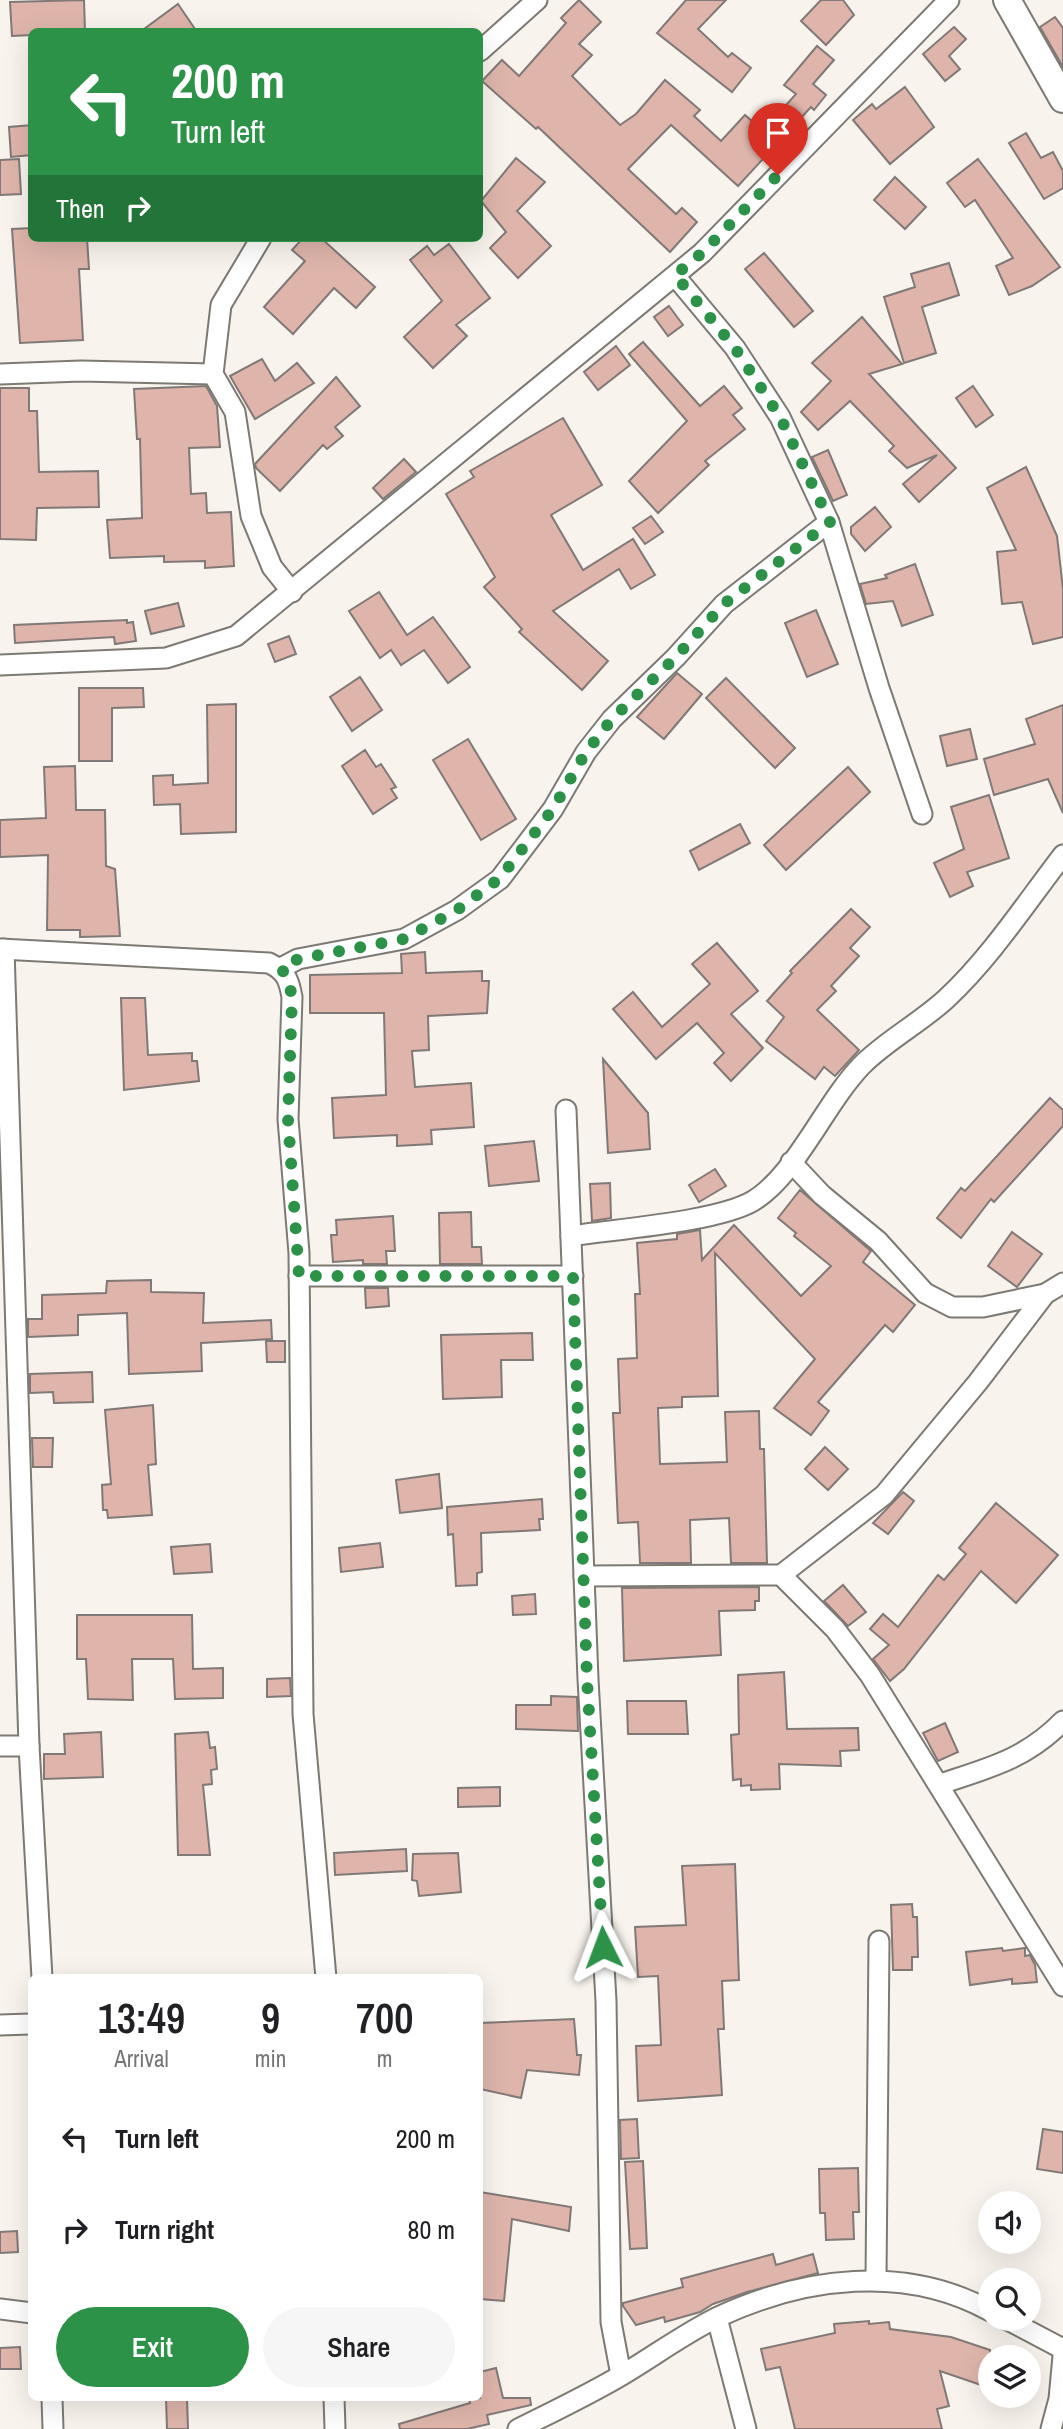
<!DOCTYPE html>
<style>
:root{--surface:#fff;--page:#f6f6f6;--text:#202124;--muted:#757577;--accent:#2c9247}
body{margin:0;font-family:"Archivo Narrow",sans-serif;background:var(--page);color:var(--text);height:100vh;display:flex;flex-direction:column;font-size:26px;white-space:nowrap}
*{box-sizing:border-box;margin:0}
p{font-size:23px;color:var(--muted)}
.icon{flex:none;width:38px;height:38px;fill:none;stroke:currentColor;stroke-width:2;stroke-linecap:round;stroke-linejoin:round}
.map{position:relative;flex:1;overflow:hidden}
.details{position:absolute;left:28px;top:1974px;width:455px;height:427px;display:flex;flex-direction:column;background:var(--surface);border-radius:10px;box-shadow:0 7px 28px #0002}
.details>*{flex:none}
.hud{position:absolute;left:28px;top:28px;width:455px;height:214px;border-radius:10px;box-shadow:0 7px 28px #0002;background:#2c9247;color:#fff;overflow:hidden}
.fabs{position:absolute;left:978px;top:2191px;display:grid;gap:14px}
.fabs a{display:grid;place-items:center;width:63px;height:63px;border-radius:50%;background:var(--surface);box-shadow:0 7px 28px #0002;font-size:35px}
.pin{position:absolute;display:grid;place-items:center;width:60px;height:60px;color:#fff;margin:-72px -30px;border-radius:50% 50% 50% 0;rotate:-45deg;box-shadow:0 0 7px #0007}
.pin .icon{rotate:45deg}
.me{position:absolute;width:77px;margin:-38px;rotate:357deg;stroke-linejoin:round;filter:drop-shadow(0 0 5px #0008)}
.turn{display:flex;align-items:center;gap:24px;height:147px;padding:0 28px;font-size:32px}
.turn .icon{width:91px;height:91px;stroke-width:2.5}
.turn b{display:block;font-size:49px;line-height:60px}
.then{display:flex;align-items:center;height:66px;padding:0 28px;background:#0003;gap:14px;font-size:26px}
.eta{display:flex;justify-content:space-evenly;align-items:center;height:119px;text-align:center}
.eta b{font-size:42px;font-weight:600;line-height:49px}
.action{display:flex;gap:14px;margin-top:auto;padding:14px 28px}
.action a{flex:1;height:80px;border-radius:42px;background:var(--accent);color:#fff;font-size:28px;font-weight:600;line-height:80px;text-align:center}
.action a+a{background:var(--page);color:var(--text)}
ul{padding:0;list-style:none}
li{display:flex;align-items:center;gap:21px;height:91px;padding:0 28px}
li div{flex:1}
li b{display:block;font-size:26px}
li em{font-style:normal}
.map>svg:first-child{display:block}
.building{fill:#dfb5ab;stroke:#817977;stroke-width:2}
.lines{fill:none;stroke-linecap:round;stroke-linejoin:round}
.street-casing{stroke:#7d7973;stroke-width:23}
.secondary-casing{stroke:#7d7973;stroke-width:30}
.street{stroke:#fff;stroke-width:19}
.secondary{stroke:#fff;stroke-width:26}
.route{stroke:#2c9247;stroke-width:12;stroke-dasharray:0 21.6}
</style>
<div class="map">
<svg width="1063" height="2429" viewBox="0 0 1063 2429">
<rect width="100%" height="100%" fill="#f8f3ec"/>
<g class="building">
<path d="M84 0 85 32H32V35L12 36 10 2Z"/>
<path d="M579 0 601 22 579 44 592 55 572 76 620 125 636 114 665 80 700 110 694 116 721 141 745 115 763 131 796 94 784 85 817 46 834 60 813 84 826 95 814 110 811 107 738 186 671 125 628 169 676 214 682 208 697 222 670 252 538 127 536 129 482 81 502 60 519 76 566 23 561 18Z"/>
<path d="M686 0H726L698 29 728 57 732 53 751 68 732 92 657 33Z"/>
<path d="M821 0H843L854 15 826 45 801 21Z"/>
<path d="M178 4 197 32H140Z"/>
<path d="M1055 17 1063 28V67L1040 27Z"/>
<path d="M954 27 966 39 949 56 960 69 945 81 923 54Z"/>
<path d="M905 87 934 127 890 164 853 120 872 104 876 109Z"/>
<path d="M32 125V155L11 157 9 127Z"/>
<path d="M1026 133 1041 158 1053 152 1063 171V188L1044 199 1009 143Z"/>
<path d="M516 158 545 182 517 211 551 246 518 278 490 248 506 232 481 201Z"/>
<path d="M19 159 21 194 0 195V160Z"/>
<path d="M978 159 1060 267 1032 286 1009 295 996 266 1013 258 975 200 965 207 947 183Z"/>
<path d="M895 177 926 207 905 229 874 200Z"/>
<path d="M32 228V238H87L89 269H79L83 340 20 343 12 229Z"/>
<path d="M303 238H321L375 287 356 308 334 288 293 334 264 307 305 261 292 250Z"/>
<path d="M449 244 490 298 456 325 467 336 433 368 404 337 442 301 410 260 427 246 434 255Z"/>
<path d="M764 253 813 311 794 327 745 269Z"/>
<path d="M949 263 959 295 922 307 936 353 904 363 884 297 915 287 911 274Z"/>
<path d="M669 306 683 325 668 336 654 317Z"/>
<path d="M862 317 902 364 869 374 956 468 919 502 903 484 937 455 907 468 889 451 894 446 850 401 818 430 801 412 831 381 812 363Z"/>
<path d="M643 342 700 406 724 386 742 408 733 415 745 429 705 461 709 465 658 513 629 481 687 421 629 354Z"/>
<path d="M616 346 630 365 598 390 584 372Z"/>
<path d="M262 359 275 381 297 363 314 383 255 419 230 376Z"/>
<path d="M336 377 360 406 335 427 343 436 327 449 323 445 280 491 256 468 255 464Z"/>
<path d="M206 386 217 406 220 447 189 448 191 494 206 493 207 513 231 512 234 566 205 568V561L164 562V556L110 558 107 520 142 518 140 439H137L134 389Z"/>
<path d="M973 386 993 415 976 427 956 398Z"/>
<path d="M0 388H29V411H37L39 472 98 471 99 507 37 508 36 540 0 539Z"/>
<path d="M563 418 602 485 551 515 583 570 633 539 655 575 631 589 619 569 553 611 608 661 582 690 519 632 522 629 484 587 495 577 446 494 474 477 470 471Z"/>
<path d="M828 450 847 495 833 501 812 457Z"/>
<path d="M404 459 416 472 383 499 373 488Z"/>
<path d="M1026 467 1057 536 1063 589V637L1033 644 1022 602 1002 604 997 552 1016 550 987 488Z"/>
<path d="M875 507 891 527 865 551 851 534V527Z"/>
<path d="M651 516 663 532 645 544 633 528Z"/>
<path d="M915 564 933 615 902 626 893 601 866 604 860 584 887 578 885 575Z"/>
<path d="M379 592 407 635 433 617 470 667 448 683 424 650 401 665 391 650 380 658 349 611Z"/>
<path d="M178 603 184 626 151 634 145 611Z"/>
<path d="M816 610 838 664 807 677 785 623Z"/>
<path d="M127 620V623L133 622 136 641 115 644 114 637 15 643 14 625Z"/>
<path d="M289 636 296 654 275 662 268 644Z"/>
<path d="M677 673 702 694 664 739 637 717Z"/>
<path d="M360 677 382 710 352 731 330 697Z"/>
<path d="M726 678 795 748 775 768 706 698Z"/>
<path d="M79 688H143L144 707 112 708V761H79Z"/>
<path d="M236 704V832L181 834 180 804 154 805 153 776 173 775V785L208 783 207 705Z"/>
<path d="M1063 705V813L1048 779 994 795 984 759 1035 744 1026 719Z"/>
<path d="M970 729 977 759 947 766 940 736Z"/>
<path d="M468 739 516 819 481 840 433 760Z"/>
<path d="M365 750 376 767 381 764 396 787 391 789 397 798 373 814 342 766Z"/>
<path d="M75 766 76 810H105L106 866 115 869 120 936 80 937V930H47L48 855 0 857V820L46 818 44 767Z"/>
<path d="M848 767 870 792 786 870 764 845Z"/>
<path d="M989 795 1009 858 967 872 973 886 950 897 934 863 964 849 951 807Z"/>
<path d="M740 824 750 843 699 870 690 851Z"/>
<path d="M851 909 870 927 850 948 859 956 831 986 836 991 817 1010 859 1050 835 1076 824 1067 815 1079 766 1041 784 1017 767 1001 792 973 790 971Z"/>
<path d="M717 943 758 991 731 1014 763 1048 731 1081 714 1063 724 1053 697 1023 656 1059 613 1009 633 992 662 1027 710 984 692 964Z"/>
<path d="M425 952 426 973 482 971V981H489L487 1013 428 1016 429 1050 412 1051 415 1087 471 1083 474 1127 431 1130 432 1144 397 1146V1135L334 1138 332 1098 386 1095 384 1013H310V975L402 973 401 954Z"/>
<path d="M121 998H145L148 1055 192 1053V1061H197L199 1081 124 1090Z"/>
<path d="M603 1059 648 1113 650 1149 608 1153Z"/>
<path d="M1050 1098 1063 1110V1126L994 1202 991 1199 961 1238 937 1218 961 1188 965 1191Z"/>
<path d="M534 1141 539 1181 489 1186 485 1146Z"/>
<path d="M715 1169 726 1186 699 1202 689 1185Z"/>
<path d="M610 1183 611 1218 592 1221 590 1184Z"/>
<path d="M800 1190 871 1251 863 1262 915 1305 893 1332 885 1325 818 1402 829 1411 811 1435 774 1408 815 1359 715 1253 718 1396 682 1397V1407L658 1408 660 1464 727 1462 725 1412 759 1411 760 1449H764L767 1563H731L729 1518 690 1520 691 1563H640L638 1522 618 1523 613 1413H620L618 1359 637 1358 635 1294H640L637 1243 677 1239V1234L700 1230 702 1260 734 1225 801 1296 831 1266 794 1236 796 1233 778 1218Z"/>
<path d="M471 1212 472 1247H481L482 1264H440L439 1213Z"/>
<path d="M393 1216 395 1251H386L387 1264H363V1260L333 1262 331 1235H337L336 1220Z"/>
<path d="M1012 1232 1042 1254 1017 1287 988 1266Z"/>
<path d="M151 1280V1292L204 1293 203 1323 271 1320 272 1339 201 1343 202 1371 129 1374 127 1313 78 1315V1335L28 1337V1319H42V1295L106 1293 107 1281Z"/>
<path d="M365 1288H388L389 1306 366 1308Z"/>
<path d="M532 1333 533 1360H501L502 1397 443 1399 441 1335Z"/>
<path d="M266 1341H285V1362H267Z"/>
<path d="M92 1372 93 1402 54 1403 53 1392 30 1393V1374Z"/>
<path d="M153 1405 156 1464 148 1465 152 1515 108 1518 107 1510H103L102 1485 111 1484 105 1410Z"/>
<path d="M32 1438H53L52 1467H33Z"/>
<path d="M825 1447 848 1469 828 1490 805 1469Z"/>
<path d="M439 1474 442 1508 400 1513 396 1480Z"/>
<path d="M903 1492 914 1501 888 1534 873 1523Z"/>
<path d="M542 1499 543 1519H539L540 1530 481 1533 482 1572 477 1573V1585L456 1586 453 1534 448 1535 447 1507Z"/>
<path d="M996 1503 1058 1555 1016 1603 981 1571 904 1669 890 1681 873 1659 889 1645 870 1629 883 1614 898 1627 938 1575 944 1580 966 1554 959 1548Z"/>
<path d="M380 1543 383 1567 341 1572 339 1548Z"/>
<path d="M210 1544 212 1572 174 1574 171 1547Z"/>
<path d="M843 1585 866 1612 848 1626 824 1601Z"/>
<path d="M759 1587V1601H755V1610L719 1611 721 1655 624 1661 622 1588Z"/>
<path d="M535 1594 536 1614 513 1615 512 1596Z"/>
<path d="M77 1615H192L193 1669 223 1668V1698L175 1699 173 1659H132L133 1700 88 1699 86 1659H77Z"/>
<path d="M784 1672 787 1729 858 1728 859 1750 840 1751 841 1766 779 1764 780 1789 751 1790V1785L741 1786V1779L733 1780 731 1735 739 1734 738 1675Z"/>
<path d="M290 1678 291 1696 267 1697V1679Z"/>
<path d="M551 1696 577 1697 578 1731 516 1729V1705H551Z"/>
<path d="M627 1701H686L688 1734H628Z"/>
<path d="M945 1723 958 1752 938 1761 923 1733Z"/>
<path d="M101 1732 103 1777 44 1779V1754H65L64 1734Z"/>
<path d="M208 1732 210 1748 215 1747 217 1769 211 1770 212 1784 203 1785 210 1855H178L175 1734Z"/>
<path d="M500 1787V1806L458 1807V1788Z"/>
<path d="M406 1849 407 1871 335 1875 334 1853Z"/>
<path d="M458 1853 461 1892 419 1896 417 1881 412 1880 413 1854Z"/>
<path d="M735 1864 739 1980 722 1981 724 2029H718L722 2095 638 2101 636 2046 661 2045 658 1976 638 1977 635 1927 686 1925 682 1866Z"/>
<path d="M912 1904 913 1917H917L918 1957H912V1970H893L891 1905Z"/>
<path d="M1002 1948 1003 1951 1025 1948V1956L1030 1955 1035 1965 1037 1982 1012 1984V1979L970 1985 966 1952Z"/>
<path d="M574 2019 577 2055H581L579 2075 527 2070 521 2098 480 2089V2023Z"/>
<path d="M637 2119 639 2158 621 2159 620 2120Z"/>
<path d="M1043 2129 1063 2132V2173L1037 2169Z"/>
<path d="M643 2161 647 2248 630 2249 625 2162Z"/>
<path d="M858 2168 859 2212H853L854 2239 826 2240 825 2213H820L819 2169Z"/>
<path d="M480 2192 571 2207 569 2231 512 2219 504 2301 480 2299Z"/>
<path d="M17 2231 18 2252 0 2253V2232Z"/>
<path d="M773 2254 776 2265 813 2254 818 2273 747 2292 713 2304 700 2312 665 2322 664 2317 636 2325 623 2306V2303L683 2287 681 2279Z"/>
<path d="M869 2321V2324L889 2322 890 2329 951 2337 990 2350V2388L940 2371 949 2406 937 2409 942 2429H795L780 2367 766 2370 761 2349 835 2333 834 2324Z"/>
<path d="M20 2347 21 2369H0V2348Z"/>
<path d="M496 2368 503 2398H530L531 2405 487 2415 489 2424 467 2429H400L399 2424 470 2403 469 2398H480V2372Z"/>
<path d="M166 2398H187L188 2429H167Z"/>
</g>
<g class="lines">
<defs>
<g id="street">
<path d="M480 51 537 0"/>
<path d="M261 238 221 305 213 374 235 412 251 516 272 567 292 592"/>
<path d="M675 276 735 348 780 417 829 522 879 688 922 814"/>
<path d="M0 374 81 371 213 374"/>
<path d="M0 665 166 658 236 636 702 253 949 0"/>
<path d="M0 949 269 963C286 971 289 980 292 997L288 1119 299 1253 303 1714 326 1978"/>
<path d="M4 949 29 1746 42 1978"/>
<path d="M281 968 298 959 404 939 457 910 500 879 553 809 586 752 612 719 676 657 724 604 829 522"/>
<path d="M566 1110 588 1679 606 2001 611 2322 621 2375"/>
<path d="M791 1162 822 1195 878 1241 925 1293 952 1307H983L1045 1294"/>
<path d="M571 1236C616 1229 717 1222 753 1201 796 1175 825 1103 862 1065 887 1040 920 1023 946 999 991 957 1026 903 1063 855"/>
<path d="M299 1276H573"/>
<path d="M781 1575 884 1495 978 1382 1045 1294 1063 1283"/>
<path d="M584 1576 781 1575 835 1629 870 1675 1063 1986"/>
<path d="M0 1746H29"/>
<path d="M940 1784C989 1768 1026 1759 1063 1721"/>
<path d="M0 2025 30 2024"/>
<path d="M876 2280 879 1941"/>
<path d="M0 2309 32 2313"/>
<path d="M717 2318 746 2429"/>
<path d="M1006 2319 1063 2349"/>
<path d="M52 2398 53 2429"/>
<path d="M334 2398 335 2429"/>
<path d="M518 2429C553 2412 588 2395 622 2375 654 2356 685 2333 718 2317 804 2277 905 2264 990 2311"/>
<path d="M1051 2429 1059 2399 1063 2356"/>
</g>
<path id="secondary" d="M1007 0 1063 99"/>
</defs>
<use href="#street" class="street-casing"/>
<use href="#secondary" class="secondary-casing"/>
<use href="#street" class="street"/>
<use href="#secondary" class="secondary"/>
</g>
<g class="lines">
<path class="route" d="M603 1947 587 1679 573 1276H299L288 1119 292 997 288 979 281 968 298 959 404 939 457 910 500 878 553 809 586 752 612 719 676 657 724 604 830 522 780 417 735 348 675 275 702 253 778 175"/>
</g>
</svg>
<div class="fabs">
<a><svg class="icon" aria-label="sound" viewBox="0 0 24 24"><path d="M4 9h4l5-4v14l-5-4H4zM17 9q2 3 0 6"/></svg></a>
<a><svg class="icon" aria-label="search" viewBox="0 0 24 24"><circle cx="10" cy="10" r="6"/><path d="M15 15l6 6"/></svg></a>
<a><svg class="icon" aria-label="layers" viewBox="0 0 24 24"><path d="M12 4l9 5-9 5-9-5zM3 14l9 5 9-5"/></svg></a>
</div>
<div class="pin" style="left:778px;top:175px;background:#d93025"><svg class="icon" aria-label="arrive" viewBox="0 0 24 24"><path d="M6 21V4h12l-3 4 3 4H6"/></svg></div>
<svg class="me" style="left:603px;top:1947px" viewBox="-20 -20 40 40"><path d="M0-17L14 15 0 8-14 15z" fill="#2c9247" stroke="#fff" stroke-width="4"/></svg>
<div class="hud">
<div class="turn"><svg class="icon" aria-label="left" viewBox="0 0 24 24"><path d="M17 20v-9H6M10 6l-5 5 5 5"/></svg><div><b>200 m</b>Turn left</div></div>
<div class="then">Then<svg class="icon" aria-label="right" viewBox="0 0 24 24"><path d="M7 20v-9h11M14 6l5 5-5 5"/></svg></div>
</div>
<section class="details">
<div class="eta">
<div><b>13:49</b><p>Arrival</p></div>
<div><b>9</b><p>min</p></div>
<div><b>700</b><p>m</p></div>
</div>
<ul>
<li><svg class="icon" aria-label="left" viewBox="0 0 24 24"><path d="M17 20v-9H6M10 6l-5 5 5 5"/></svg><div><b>Turn left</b></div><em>200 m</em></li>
<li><svg class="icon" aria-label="right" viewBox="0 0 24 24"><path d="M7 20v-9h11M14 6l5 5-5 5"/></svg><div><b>Turn right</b></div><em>80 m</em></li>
</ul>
<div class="action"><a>Exit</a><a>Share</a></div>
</section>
</div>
